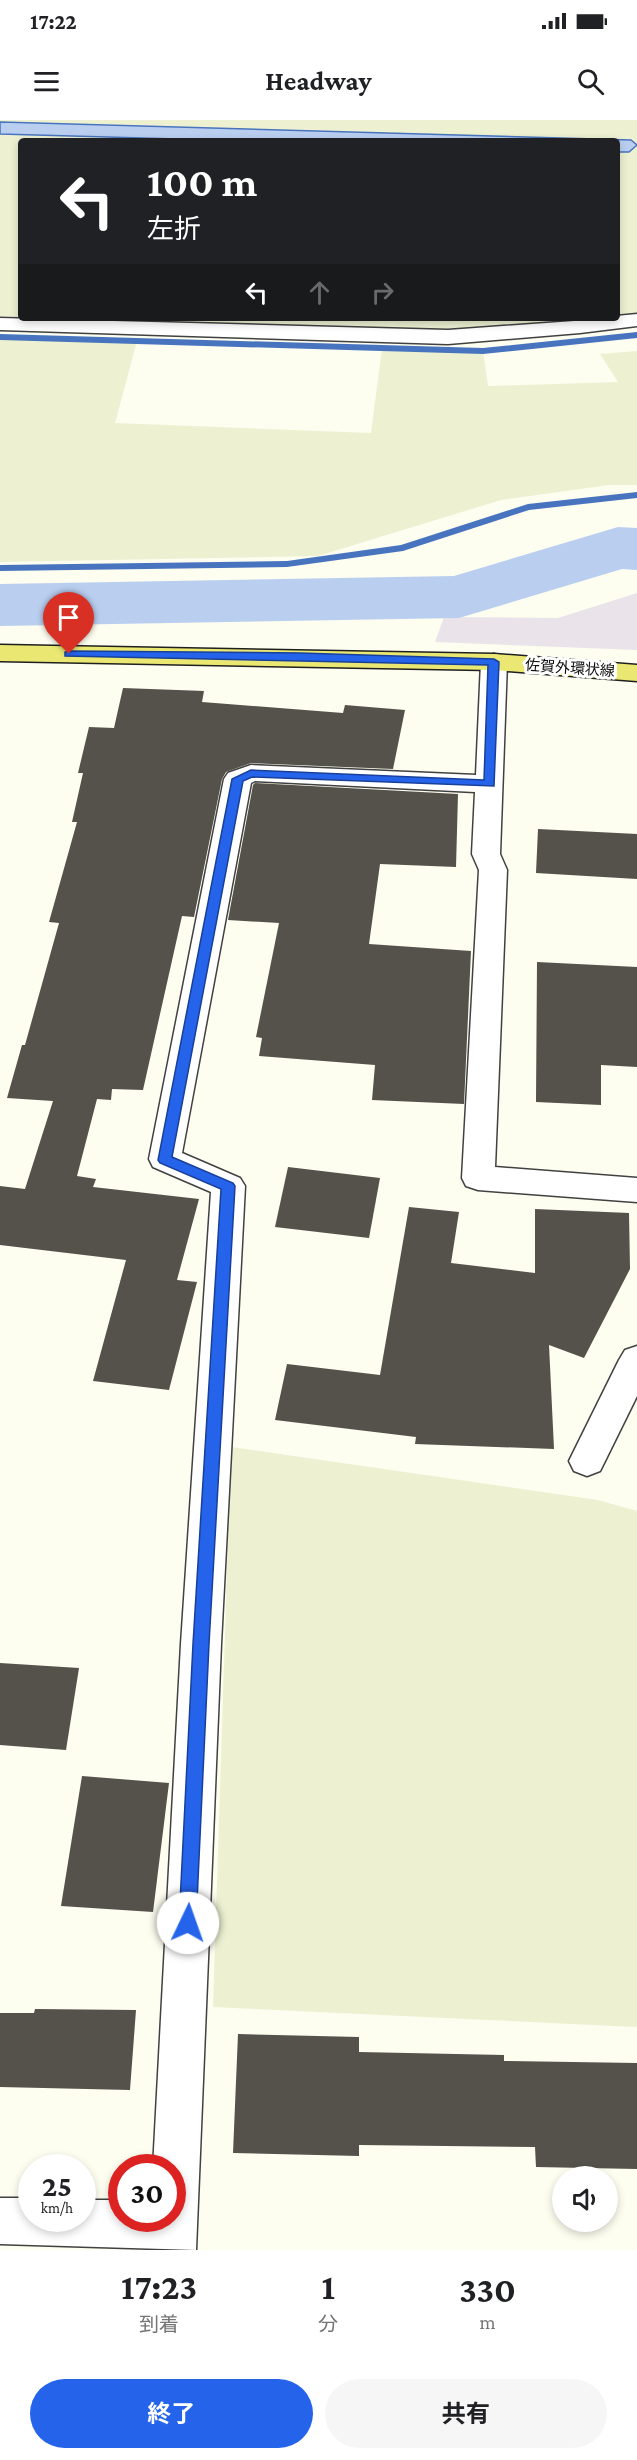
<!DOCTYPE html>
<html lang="ja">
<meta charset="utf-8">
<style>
:root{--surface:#fff;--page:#f6f6f6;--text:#202124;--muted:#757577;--accent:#2563eb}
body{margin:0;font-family:"Crimson Pro","Noto Sans JP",serif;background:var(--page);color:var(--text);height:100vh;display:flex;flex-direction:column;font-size:22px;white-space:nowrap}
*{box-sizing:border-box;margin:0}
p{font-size:20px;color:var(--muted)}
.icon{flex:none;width:33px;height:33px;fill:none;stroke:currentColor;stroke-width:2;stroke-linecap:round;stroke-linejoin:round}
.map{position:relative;height:2130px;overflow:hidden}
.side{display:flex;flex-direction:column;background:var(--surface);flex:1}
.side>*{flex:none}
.banner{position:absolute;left:18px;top:18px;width:602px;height:183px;border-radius:6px;box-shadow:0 3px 9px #0003;background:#202124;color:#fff;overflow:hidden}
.buttons{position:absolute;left:552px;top:2046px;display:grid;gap:12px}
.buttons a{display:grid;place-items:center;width:66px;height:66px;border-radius:50%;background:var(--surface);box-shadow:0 3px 9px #0003;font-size:30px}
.speed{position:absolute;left:18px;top:2034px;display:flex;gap:12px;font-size:30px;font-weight:700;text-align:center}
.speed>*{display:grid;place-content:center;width:78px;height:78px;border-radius:50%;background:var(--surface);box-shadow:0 3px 9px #0003;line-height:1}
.speed small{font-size:15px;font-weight:400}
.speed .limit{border:9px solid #d22;background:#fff;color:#111}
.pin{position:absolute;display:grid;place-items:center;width:51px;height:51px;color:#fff;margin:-62px -26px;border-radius:50% 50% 50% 0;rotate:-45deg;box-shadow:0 0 6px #0007}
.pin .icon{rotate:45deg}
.me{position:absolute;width:66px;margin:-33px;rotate:3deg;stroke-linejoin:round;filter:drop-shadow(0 0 4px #0008)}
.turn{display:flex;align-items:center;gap:21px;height:126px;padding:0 30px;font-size:27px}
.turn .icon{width:78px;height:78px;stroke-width:2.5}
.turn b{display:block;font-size:42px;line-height:51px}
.lanes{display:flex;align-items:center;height:57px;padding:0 30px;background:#0003;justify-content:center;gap:30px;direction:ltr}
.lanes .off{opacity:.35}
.eta{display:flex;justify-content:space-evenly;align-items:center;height:102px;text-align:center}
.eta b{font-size:36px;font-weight:700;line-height:42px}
.button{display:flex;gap:12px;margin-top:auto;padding:12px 30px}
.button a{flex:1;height:69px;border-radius:36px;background:var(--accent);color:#fff;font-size:24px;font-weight:700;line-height:69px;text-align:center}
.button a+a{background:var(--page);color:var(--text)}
.status{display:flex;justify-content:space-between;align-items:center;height:42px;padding:0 30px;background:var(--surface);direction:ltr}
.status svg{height:16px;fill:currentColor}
header{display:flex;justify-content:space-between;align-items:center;height:78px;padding:0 30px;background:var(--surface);font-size:27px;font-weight:700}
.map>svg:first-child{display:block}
.industrial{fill:#ebe3ea}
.farmland{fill:#edf1d2}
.water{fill:#bacff0;stroke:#4874bf;stroke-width:1.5}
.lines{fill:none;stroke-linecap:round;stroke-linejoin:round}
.stream{fill:#4874bf;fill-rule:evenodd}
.river{fill:#bacff0;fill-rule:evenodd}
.building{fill:#55514b}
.minor-casing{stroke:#414141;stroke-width:3}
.major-casing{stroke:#1f1f1f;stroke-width:3}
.minor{fill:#fff;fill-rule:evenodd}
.major{fill:#eae873;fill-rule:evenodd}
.route{fill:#2563eb;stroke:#184099;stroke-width:1.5}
.labels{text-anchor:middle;stroke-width:6;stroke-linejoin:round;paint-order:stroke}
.far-street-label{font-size:15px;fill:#0e0e0e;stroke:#fff}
</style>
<div class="status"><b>17:22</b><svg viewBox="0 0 49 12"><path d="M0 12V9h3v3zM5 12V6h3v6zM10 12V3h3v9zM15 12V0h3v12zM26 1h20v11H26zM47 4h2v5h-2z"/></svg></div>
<header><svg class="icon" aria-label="menu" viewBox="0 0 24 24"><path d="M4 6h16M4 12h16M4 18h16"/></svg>Headway<svg class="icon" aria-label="search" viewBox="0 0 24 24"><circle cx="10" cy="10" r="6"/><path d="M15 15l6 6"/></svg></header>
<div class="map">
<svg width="637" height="2130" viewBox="0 0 637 2130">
<rect width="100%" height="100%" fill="#fdfdf0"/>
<path class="industrial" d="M637 473V530L435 522 444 497 558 498Z"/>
<g class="farmland">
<path d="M0 0H637V196L617 198 616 21H21V197L0 196Z"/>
<path d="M53 198H611L447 213Z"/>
<path d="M0 217 137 221 115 303 371 313 382 229 483 231 488 266 618 262 600 234 637 231V365H609L501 380 318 436 0 442Z"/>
<path d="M231 1327 598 1380 637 1391V1907L213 1887Z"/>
</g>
<path class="water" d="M0 2 631 20 637 25 629 32H617L616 21H249L0 14Z"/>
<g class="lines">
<g class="stream">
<path d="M637 212V218L483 234 0 220V214L483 228Z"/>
<path d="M637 372V378L529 390 403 431 287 447 0 451V445L287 441 401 425 528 384Z"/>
</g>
<path class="river" d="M618 407 637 408V450L622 449 459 498 0 506V464L454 456Z"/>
</g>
<g class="building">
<path d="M123 568 204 571 202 582 343 593 345 585 405 590 393 649 251 643 226 652 222 659 194 797 182 796 143 970 112 969 111 980 97 979 77 1056 96 1059 93 1067 199 1079 177 1160 197 1162 169 1270 93 1261 126 1140 0 1125V1066L25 1069 53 981 7 978 22 925H25L59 803 49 802 77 702H72L83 653H78L89 607 114 608Z"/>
<path d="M255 663 458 674 456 747 380 744 369 824 471 831 464 984 372 980 375 945 259 936 262 918 256 917 279 803 228 800 253 665Z"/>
<path d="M538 709 637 714V759L536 753Z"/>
<path d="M537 842 637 847V947L601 945V985L536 982Z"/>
<path d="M288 1047 380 1058 369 1118 275 1107Z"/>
<path d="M409 1087 459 1092 451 1143 535 1153V1089L629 1093 630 1149 584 1238 549 1225 554 1329 415 1324 416 1317 275 1300 287 1244 380 1255Z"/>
<path d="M0 1543 79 1548 66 1630 0 1625Z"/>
<path d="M82 1656 169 1663 153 1792 61 1786Z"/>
<path d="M35 1889 136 1890 130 1970 0 1967V1893H34Z"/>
<path d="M238 1914 359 1917V1932L504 1935V1941L637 1943V2049L536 2047 535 2027 359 2025V2036L233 2033Z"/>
</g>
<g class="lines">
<defs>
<g id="minor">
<path d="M637 194V206L580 213 448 224 0 210V198L448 210 616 198V196Z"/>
<path d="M494 534 503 536 507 542 500 734 507 750 495 1047 637 1058V1082L478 1070 466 1066 462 1058 479 750 472 734 475 672 255 661 251 663 182 1033 240 1058 245 1066 221 1524 196 2130 0 2124V2078H32V2098H82V2080H122V2098H172V2048H153L181 1524 211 1072 153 1047 149 1039 224 659 228 653 251 645 476 655 481 542 485 536Z"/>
<path d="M637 1226V1276L605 1341 600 1351 587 1356 574 1351 569 1341 619 1240 625 1230Z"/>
</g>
<path id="major" d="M0 525 494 534 637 545V561L494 550 0 541Z"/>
</defs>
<use href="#minor" class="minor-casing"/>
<use href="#major" class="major-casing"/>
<use href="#minor" class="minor"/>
<use href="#major" class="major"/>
</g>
<path class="route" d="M69 531 300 533 494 539 499 542 494 666 252 657 243 661 172 1037 233 1063 235 1066 209 1524 196 1803 194 1809 188 1811 181 1809 179 1803 193 1524 221 1069 160 1043 158 1040 232 659 251 650 484 660 488 545 65 536V532Z"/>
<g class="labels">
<g class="far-street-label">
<text transform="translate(570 548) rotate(4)" y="5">佐賀外環状線</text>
</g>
</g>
</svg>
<div class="buttons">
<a><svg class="icon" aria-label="sound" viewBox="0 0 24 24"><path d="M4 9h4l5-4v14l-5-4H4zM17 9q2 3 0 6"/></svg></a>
</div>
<div class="speed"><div>25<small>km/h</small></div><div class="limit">30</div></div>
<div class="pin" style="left:69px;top:534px;background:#d93025"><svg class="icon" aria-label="arrive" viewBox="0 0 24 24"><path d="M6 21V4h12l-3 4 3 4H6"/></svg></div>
<svg class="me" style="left:188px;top:1803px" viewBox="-20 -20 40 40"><circle r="19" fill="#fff"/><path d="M0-13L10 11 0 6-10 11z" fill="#2563eb"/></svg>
<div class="banner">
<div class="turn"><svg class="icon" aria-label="left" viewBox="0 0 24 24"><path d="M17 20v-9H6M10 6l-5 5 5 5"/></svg><div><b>100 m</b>左折</div></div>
<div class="lanes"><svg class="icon" aria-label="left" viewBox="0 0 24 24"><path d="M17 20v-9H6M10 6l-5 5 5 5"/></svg><svg class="icon off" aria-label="ahead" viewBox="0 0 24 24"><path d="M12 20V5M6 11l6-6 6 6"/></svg><svg class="icon off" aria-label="right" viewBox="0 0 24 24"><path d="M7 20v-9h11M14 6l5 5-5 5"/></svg></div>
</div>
</div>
<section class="side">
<div class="eta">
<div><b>17:23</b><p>到着</p></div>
<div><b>1</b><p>分</p></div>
<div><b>330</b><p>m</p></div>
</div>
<div class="button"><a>終了</a><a>共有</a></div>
</section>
